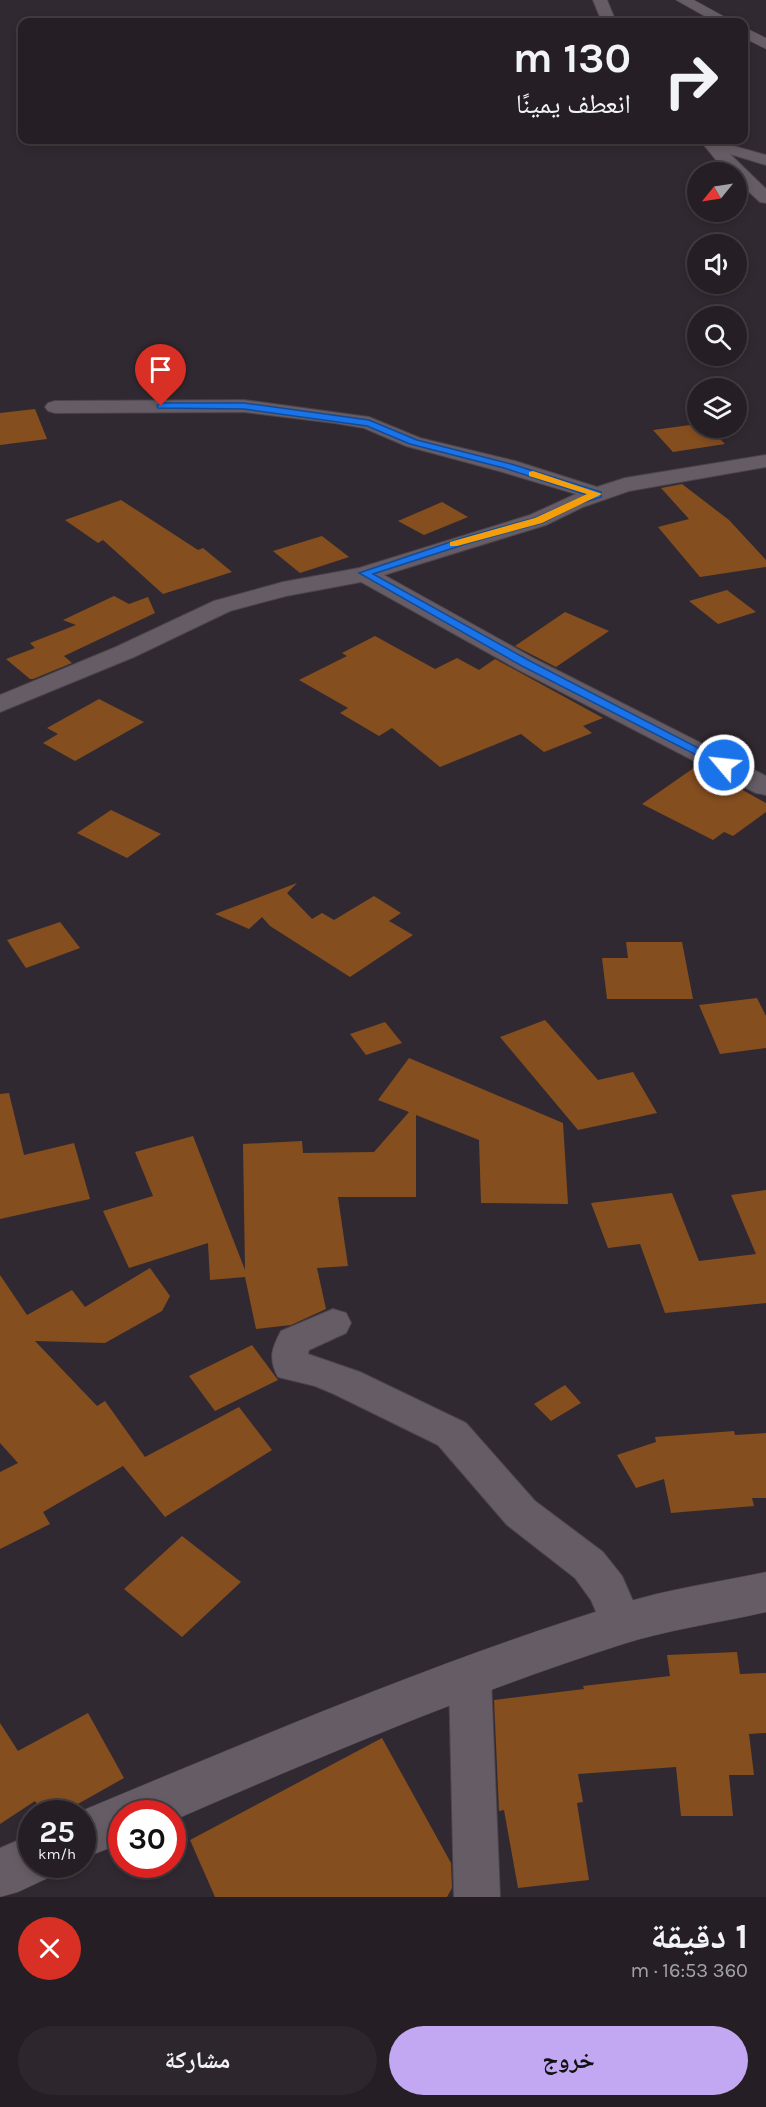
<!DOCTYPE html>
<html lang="ar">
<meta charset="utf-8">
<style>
:root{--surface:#251f25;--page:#2d272d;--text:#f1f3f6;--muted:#a3a2a7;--line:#423d42;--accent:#c2a8f2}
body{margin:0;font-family:Karla,"Noto Naskh Arabic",sans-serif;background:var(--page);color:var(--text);direction:rtl;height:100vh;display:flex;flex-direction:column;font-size:22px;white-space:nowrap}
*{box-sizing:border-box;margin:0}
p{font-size:20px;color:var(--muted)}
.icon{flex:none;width:33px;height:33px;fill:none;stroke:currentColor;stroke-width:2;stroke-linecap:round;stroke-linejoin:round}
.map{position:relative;height:1897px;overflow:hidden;direction:ltr}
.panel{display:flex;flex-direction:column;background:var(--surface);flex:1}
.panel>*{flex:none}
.top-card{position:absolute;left:18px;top:18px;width:730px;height:126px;border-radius:12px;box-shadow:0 3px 9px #0003,0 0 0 2px var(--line);direction:rtl;background:#251f25;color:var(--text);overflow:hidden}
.needle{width:39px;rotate:240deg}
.tools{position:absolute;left:687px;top:162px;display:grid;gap:12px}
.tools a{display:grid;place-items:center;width:60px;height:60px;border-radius:50%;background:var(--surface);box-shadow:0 3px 9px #0003,0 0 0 2px var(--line);font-size:30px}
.speed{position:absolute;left:18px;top:1800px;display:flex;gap:12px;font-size:30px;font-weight:700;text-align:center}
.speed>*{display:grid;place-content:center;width:78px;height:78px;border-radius:50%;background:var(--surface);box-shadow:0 3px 9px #0003,0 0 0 2px var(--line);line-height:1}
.speed small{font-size:15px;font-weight:400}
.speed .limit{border:9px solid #d22;background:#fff;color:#111}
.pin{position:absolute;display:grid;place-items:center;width:51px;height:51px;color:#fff;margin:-62px -26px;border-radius:50% 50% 50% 0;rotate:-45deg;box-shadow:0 0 6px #0007}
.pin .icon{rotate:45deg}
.me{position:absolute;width:66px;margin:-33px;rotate:298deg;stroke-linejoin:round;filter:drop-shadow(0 0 4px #0008)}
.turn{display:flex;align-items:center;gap:21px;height:126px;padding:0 18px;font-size:27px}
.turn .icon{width:78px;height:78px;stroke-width:2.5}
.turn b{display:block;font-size:42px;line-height:51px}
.round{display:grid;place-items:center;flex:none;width:63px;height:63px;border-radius:32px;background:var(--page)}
.overview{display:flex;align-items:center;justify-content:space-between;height:102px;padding:0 18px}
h1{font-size:36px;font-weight:700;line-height:45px}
.action{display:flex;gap:12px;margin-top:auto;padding:12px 18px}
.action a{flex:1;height:69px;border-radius:36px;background:var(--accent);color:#111;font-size:24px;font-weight:700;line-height:69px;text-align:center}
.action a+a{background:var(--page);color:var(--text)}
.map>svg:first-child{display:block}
.building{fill:#854e1f}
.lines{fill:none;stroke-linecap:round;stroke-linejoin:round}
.street-casing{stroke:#4b444b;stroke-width:2}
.secondary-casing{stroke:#4b444b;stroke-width:1}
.street{fill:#665c65;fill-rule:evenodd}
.secondary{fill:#665c65;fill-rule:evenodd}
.route{fill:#1a73e8;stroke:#114b97;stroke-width:1.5}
.slow{fill:#f59e0b}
</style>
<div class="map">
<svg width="766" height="1897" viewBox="0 0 766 1897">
<rect width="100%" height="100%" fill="#312931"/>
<g class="building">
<path d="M35 409 47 439 0 445V413Z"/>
<path d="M698 424V428H709L725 444 673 452 653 430Z"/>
<path d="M682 484 729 520 766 560V567L700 577 658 527 689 519 661 488Z"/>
<path d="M121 500 198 550 203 548 232 572 163 594 103 540 98 543 65 520Z"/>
<path d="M442 502 468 517 424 535 398 521Z"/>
<path d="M322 536 349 557 300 573 273 551Z"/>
<path d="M727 590 756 612 718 624 689 601Z"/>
<path d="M114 596 129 604 148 597 155 613 64 656 72 663 33 679H30L6 659 35 648 30 643 76 625 63 620Z"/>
<path d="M565 612 609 631 556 667 515 646Z"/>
<path d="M375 636 435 669 457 658 479 670 495 659 603 718 583 726 592 733 544 752 521 734 440 767 392 728 379 736 340 713 348 708 299 680 347 656 342 653Z"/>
<path d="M99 699 144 722 75 761 43 743 58 734 47 728Z"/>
<path d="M698 765 766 803V812L733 836 724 832 713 840 642 804Z"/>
<path d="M111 810 161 834 127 858 77 833Z"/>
<path d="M297 883 287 893 312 919 322 913 334 920 374 896 401 913 389 921 413 935 350 977 270 926 262 917 249 929 215 914Z"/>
<path d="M60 922 80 948 26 968 7 940Z"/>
<path d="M626 942H682L693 999H607L602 958H628Z"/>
<path d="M757 998 766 1016V1048L720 1054 699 1005Z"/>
<path d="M545 1020 598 1080 633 1072 657 1113 578 1130 500 1037Z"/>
<path d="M385 1022 402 1043 366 1055 350 1034Z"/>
<path d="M409 1058 563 1123 568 1204 481 1203 479 1140 416 1115V1197H338L348 1266 317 1268 326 1309 291 1325 256 1329 245 1277 210 1280 208 1243 129 1268 103 1211 153 1196 135 1152 193 1136 245 1270 243 1144 302 1141 303 1153 374 1152 409 1112 378 1100Z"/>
<path d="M9 1093 24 1155 74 1143 90 1199 0 1219V1094Z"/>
<path d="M766 1190V1303L665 1313 640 1244 608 1248 591 1203 672 1193 699 1261 756 1254 731 1195Z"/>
<path d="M150 1268 170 1296 162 1311 105 1343 35 1341 97 1406 105 1401 145 1457 239 1407 272 1450 165 1517 123 1466 43 1512 50 1524 0 1549V1472L18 1463 0 1443V1275L27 1315 72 1290 85 1307Z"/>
<path d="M252 1345 278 1380 215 1411 189 1376Z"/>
<path d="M565 1385 581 1403 551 1421 534 1404Z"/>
<path d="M734 1431 735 1435 766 1433V1498H752L754 1506 671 1513 664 1479 636 1488 617 1455 656 1442 655 1437Z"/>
<path d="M182 1536 241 1582 182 1637 124 1589Z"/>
<path d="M737 1652 740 1674 766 1673V1733L749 1734 754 1775H729L733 1816H681L676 1767 578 1774 583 1802 577 1803 589 1880 518 1888 504 1810 499 1811 494 1700 584 1689 583 1686 670 1676 667 1655Z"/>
<path d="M88 1713 124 1778 60 1814H43L35 1801 0 1824V1723L18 1751Z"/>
<path d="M382 1738 451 1863 452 1888 447 1897H215L190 1840Z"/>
</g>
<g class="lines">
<defs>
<g id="street">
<path d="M593 0H607L616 22H602Z"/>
<path d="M712 140 766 155V165L730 154 766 189V203L760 202 736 180V172H728C718 164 711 153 703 144L705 141Z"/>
<path d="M244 400 369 417 420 438 515 461 597 487 625 478 766 455V467L629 491 583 507 546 525 384 575 535 659 766 776V795L756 793 517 669 361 582 286 596 230 611 134 657 0 712V695L116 647 214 601 283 582 359 568 530 515 576 494 499 471 406 446 364 428 334 423 244 412 55 413 48 411 45 407 48 403 55 401Z"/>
<path d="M333 1309 346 1313 351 1323 346 1333 309 1350 308 1354 360 1372 466 1423 535 1501 603 1552 622 1576 643 1624 637 1637 622 1643 607 1637 591 1600 575 1578 507 1525 438 1445 334 1394 315 1386 278 1377C268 1358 272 1348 281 1331Z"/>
<path d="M470 1658 485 1664 491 1678 500 1897H454L449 1678 455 1664Z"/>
</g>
<g id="secondary">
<path d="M676 0H694L734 22H715Z"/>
<path d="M744 27 766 38V49L744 38Z"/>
<path d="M766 1572V1612C718 1623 666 1630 620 1645 468 1694 319 1757 172 1821V1814H122V1843L82 1859V1814H74C254 1739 434 1662 620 1604 667 1589 718 1582 766 1572Z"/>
<path d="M32 1834V1864H55L50 1877 18 1892 0 1897V1848Z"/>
</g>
</defs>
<use href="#street" class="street-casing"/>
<use href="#secondary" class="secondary-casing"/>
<use href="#street" class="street"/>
<use href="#secondary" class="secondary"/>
</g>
<path class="route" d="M161 403H244L369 420 417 440 511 464 601 492V497L579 504 542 523 469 543 373 574 530 661 731 765 724 769 720 767 522 666 359 573 462 538 535 518 587 495 504 468 410 444 367 426 244 409 158 408 157 406Z"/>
<path class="slow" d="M533 471 602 494 542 523 457 546H450V542L535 518 587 494 529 476V472Z"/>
</svg>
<div class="tools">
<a><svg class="needle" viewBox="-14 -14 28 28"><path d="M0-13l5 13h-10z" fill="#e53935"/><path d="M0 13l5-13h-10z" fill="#a3a2a7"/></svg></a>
<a><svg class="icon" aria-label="sound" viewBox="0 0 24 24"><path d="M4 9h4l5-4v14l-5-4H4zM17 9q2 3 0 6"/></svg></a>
<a><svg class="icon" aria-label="search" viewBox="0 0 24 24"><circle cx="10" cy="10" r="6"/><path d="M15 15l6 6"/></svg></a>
<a><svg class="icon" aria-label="layers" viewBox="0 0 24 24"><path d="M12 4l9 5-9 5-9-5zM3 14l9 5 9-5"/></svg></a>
</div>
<div class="speed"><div>25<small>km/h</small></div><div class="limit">30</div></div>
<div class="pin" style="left:161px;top:406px;background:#d93025"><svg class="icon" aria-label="arrive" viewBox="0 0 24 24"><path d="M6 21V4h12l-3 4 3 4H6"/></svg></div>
<svg class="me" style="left:724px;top:765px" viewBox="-20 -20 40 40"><circle r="17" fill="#1a73e8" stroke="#fff" stroke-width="3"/><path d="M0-11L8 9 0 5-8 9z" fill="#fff"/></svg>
<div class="top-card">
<div class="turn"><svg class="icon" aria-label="right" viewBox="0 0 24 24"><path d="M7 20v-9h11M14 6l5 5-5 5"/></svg><div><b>130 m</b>انعطف يمينًا</div></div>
</div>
</div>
<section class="panel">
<div class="overview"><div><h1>1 دقيقة</h1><p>360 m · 16:53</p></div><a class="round" style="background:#d93025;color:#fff"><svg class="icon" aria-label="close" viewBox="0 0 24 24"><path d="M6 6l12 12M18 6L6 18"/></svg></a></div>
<div class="action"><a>خروج</a><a>مشاركة</a></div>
</section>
